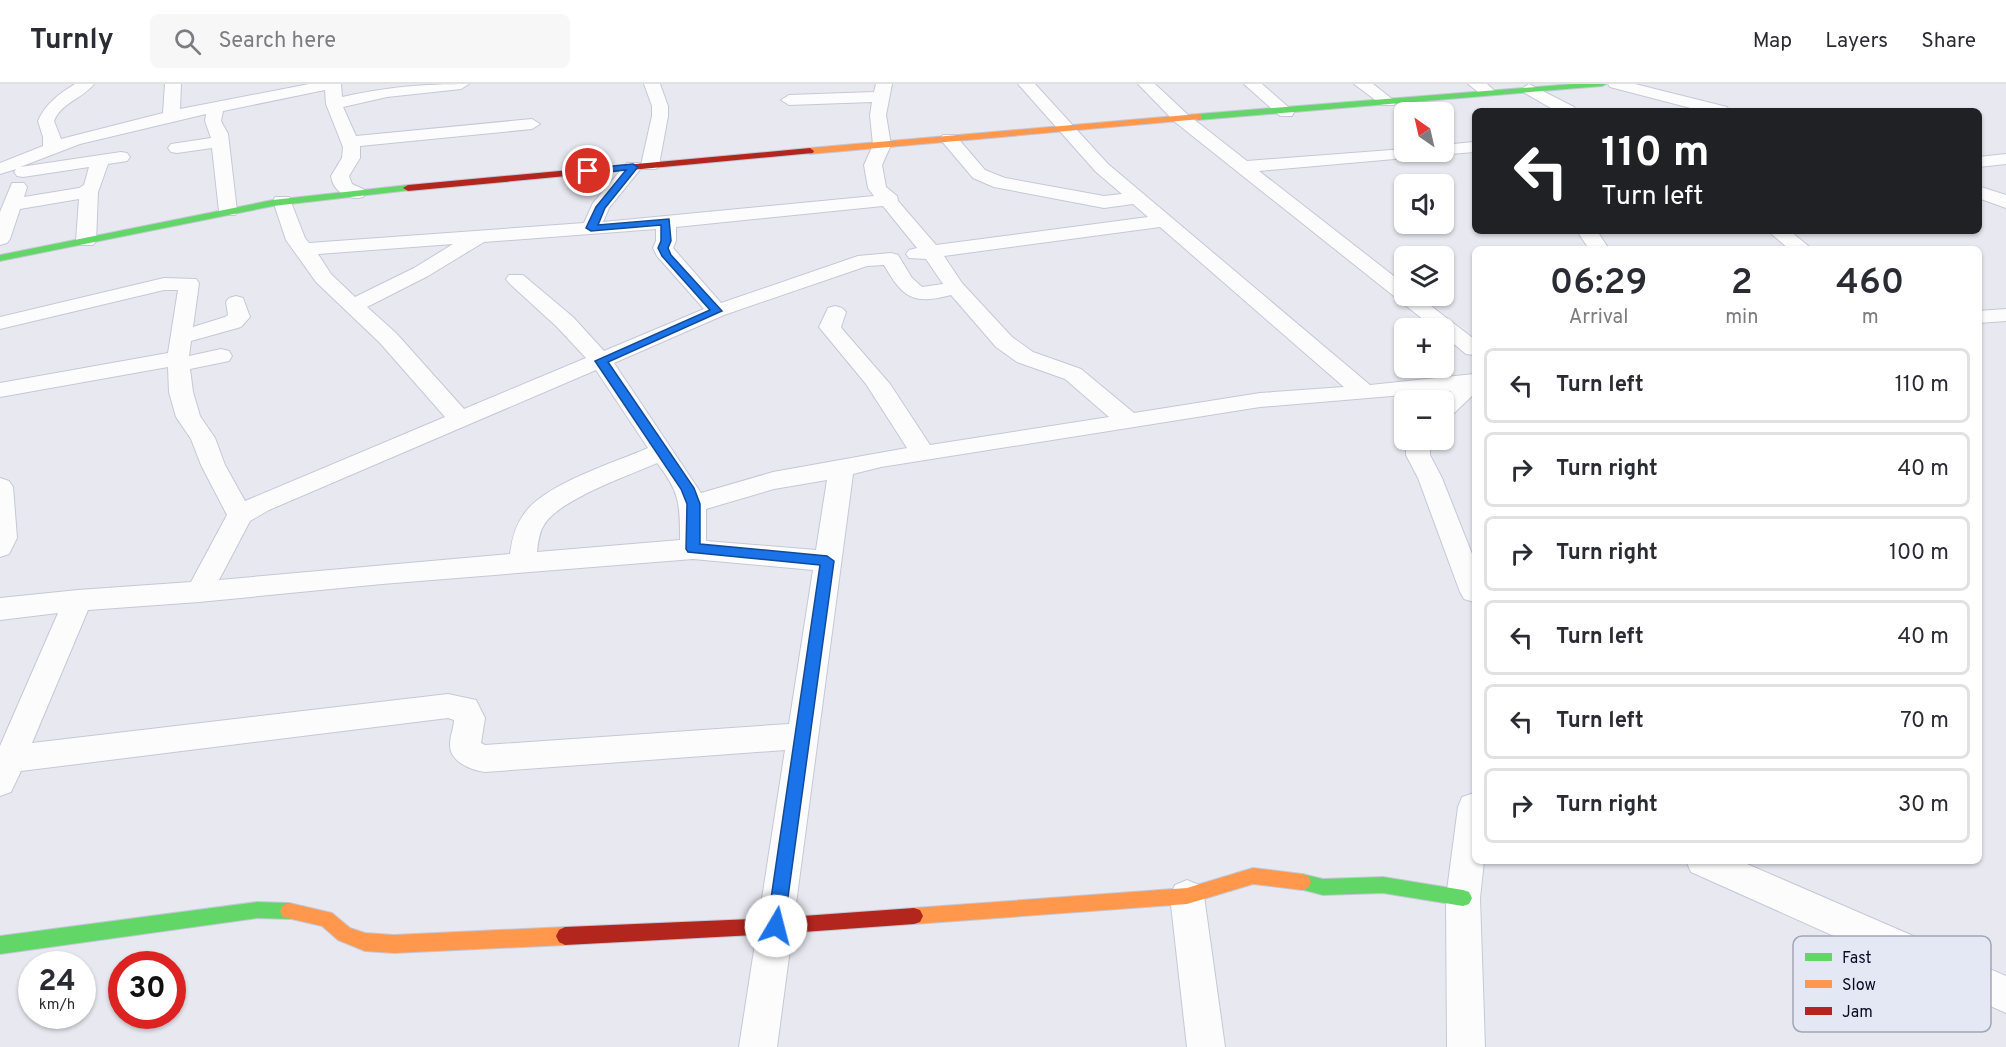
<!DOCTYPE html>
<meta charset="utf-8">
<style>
:root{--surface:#fff;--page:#f7f7f7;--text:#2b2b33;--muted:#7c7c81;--line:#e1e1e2}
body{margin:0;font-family:Overpass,sans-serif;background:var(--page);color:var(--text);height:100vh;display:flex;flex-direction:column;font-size:22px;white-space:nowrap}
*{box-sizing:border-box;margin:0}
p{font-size:20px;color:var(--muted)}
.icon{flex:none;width:33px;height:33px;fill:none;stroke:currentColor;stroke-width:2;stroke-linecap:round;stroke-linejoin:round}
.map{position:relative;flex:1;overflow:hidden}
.side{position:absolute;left:1472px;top:162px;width:510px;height:618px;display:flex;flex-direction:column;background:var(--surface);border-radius:9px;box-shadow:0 2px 4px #0004}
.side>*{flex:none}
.hud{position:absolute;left:1472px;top:24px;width:510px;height:126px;border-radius:9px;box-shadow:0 2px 4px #0004;background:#202124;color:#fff;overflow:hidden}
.needle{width:39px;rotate:326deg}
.buttons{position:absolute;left:1394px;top:18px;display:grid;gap:12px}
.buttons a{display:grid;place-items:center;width:60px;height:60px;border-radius:9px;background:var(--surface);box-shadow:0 2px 4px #0004;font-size:30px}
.speed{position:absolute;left:18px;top:867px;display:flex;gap:12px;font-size:30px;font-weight:700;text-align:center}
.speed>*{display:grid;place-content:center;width:78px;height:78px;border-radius:50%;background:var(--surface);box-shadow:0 2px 4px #0004;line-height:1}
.speed small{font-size:15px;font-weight:400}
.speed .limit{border:9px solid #d22;background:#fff;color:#111}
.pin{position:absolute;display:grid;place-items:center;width:51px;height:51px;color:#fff;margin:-26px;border:3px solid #fff;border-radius:50%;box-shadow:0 2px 6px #0007}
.me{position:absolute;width:66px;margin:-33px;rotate:8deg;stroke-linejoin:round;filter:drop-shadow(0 0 4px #0008)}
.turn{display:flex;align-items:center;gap:21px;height:126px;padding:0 30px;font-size:27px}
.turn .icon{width:78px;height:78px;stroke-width:2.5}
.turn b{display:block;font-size:42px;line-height:51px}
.eta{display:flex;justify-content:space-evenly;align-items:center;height:102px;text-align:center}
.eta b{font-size:36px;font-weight:600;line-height:42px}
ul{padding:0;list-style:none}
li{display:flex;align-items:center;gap:18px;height:75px;margin:0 12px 9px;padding:0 18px;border:3px solid var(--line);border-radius:9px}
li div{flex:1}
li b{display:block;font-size:22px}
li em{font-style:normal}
header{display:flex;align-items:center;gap:36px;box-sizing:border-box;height:84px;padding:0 30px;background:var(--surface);border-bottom:2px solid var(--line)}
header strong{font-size:28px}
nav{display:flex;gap:33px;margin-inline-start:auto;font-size:21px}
.search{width:420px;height:54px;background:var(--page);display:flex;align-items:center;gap:15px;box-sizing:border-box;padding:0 21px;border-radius:9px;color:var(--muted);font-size:22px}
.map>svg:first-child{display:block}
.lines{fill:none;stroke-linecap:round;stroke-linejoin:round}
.street-casing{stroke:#c5c7d7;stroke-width:2}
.fast-casing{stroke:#c5c7d7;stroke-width:2}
.slow-casing{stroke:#c5c7d7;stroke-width:2}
.jam-casing{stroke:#c5c7d7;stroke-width:2}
.street{fill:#fcfcfd;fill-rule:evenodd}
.fast{fill:#63d668;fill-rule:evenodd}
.slow{fill:#ff974d;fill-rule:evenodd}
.jam{fill:#b3261e;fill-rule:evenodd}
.route{fill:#1a73e8;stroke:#114b97;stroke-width:1.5}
.key{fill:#e4e7f4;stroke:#a2a5b5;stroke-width:1.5}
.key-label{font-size:16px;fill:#090b21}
</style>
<header>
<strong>Turnly</strong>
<div class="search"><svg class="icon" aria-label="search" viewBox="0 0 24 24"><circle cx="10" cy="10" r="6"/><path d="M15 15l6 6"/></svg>Search here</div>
<nav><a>Map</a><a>Layers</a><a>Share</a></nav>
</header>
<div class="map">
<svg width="2006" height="963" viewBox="0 0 2006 963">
<rect width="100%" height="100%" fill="#e8e9f0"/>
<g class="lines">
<defs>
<g id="street">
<path d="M75 0H94C82 15 62 18 54 37L61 55 163 29 165 0H181L180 25 309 0H341L342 13C388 3 422 0 469 0L461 5 387 13 343 23 356 52 532 35 540 40 532 45 360 62V74L349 92 352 100 363 105 365 109 363 113C348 117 333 107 331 92L342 74 343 63 326 20 325 6 223 27 221 37 228 50 237 127 235 131H221L219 127 212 64 177 69 171 68 168 64 171 60 211 54 205 37 206 30 80 60 20 83 121 68 127 69 130 73 127 77 108 80 98 108 96 157 93 161H79L76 157 79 115 20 125 10 155 7 159 0 161V128L12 99H24L27 103 24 113 79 104 84 101 89 83 23 93 17 92 14 88 16 85 0 90V79L43 62V53L38 37C45 20 59 10 75 0Z"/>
<path d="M644 0H660L668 22V32L659 81 656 85H644L641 81 652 32V22Z"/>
<path d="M876 0H892L886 31 891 61 882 81 886 103 897 112 898 117 936 161 1148 133 1133 120 1104 124 994 103 973 94 940 55 943 51H955L985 86 1005 94 1104 112 1122 110 1096 88 1018 0H1035L1108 80 1370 301 1474 290V310L1451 332 1443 334V316H1440L1451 307 1260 323 881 383 853 390 777 963H739L785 666 485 688C470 686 449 677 450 660 450 651 454 644 454 636L448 634 21 687 11 708 0 712V662L58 529 0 536V514L78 506 191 498 227 431 201 381 191 355 176 333 169 308 168 283 0 313V299L168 269 178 206H164L0 245V233L164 194 196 195 199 199 193 243 225 233 228 231 226 218 229 214 236 212 243 214 250 233 241 243 191 257 189 272 221 265 229 267 232 272 229 277 190 285 193 308 200 332 215 354 225 381 245 417 445 333 380 259 316 198 286 156 273 117 275 113H289L305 154 309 159 584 139 593 119 627 79H639L642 83 609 124 603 138 874 112 868 104 864 81 873 61 870 31 872 18 789 21 781 16 789 11 874 8ZM883 122 917 164 909 166 906 170 909 174 926 175 943 200 922 203 912 194 898 171 891 169 858 172 721 219 673 164 676 157V143ZM1160 143 1344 303 1260 309 1134 329 1081 285 1033 268 1012 253 962 199 944 172ZM656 145V157L653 164 657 172 704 225 604 267 573 233 523 191H509L506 195 509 199 557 243 586 274 464 325 396 249 367 223 428 192 484 158ZM453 160 414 184 355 213 331 190 318 170ZM884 181C903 214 913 221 951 211L996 263 1017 278 1065 295 1109 333 930 361 890 300 843 246 841 243 846 228 842 224 835 222 828 224 819 243 866 300 907 364 773 388 701 409 614 279 724 231 867 182ZM596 286 648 364C614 379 544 400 524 430 515 442 512 455 510 470L219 496 250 437 269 426ZM657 379C680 408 680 420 680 456L537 468C538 459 539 449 544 441 558 416 630 391 657 379ZM827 396 816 466 706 457V425L774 405ZM693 475 813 486 789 640 485 661 481 659 485 634 476 616 448 610 32 659 88 526 199 518 382 500Z"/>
<path d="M1138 0H1155L1187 30 1247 77 1404 65V68H1443V61L1474 58V68L1259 87 1404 200V212H1418L1474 255V271L1466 270 1443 251V244H1434L1175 38Z"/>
<path d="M1244 0H1262L1294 28 1292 32H1280Z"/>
<path d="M1354 0H1373L1396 18 1394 21H1382Z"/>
<path d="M1468 0H1487L1496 8 1494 11H1482Z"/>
<path d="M1529 0 1574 23 1576 27H1556L1523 8 1521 5Z"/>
<path d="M1608 0H1635L1727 23 1729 27H1702L1610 3Z"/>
<path d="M2006 70V80L1978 83V73Z"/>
<path d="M1978 102 2006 111V124L1978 114Z"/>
<path d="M1577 147H1597L1609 165H1589Z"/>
<path d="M1768 147H1790L1812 165H1789Z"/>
<path d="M2006 225V237L1978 239V227Z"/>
<path d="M1406 356H1430V371L1442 394 1474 475V518L1464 515 1460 508 1418 394 1406 371Z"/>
<path d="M0 394 9 397 13 403 17 454 9 470 0 473Z"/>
<path d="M1474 709V777H1484L1480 814 1485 963H1447L1446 814 1458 723 1462 713Z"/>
<path d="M1686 777H1740L2006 892V929L1691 788Z"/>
<path d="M1187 796 1199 801 1204 812 1225 963H1187L1170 812 1175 801Z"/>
</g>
<g id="fast">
<path d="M1573 0H1606L1602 2 1198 36 1194 33 1198 30Z"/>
<path d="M408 101 413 104 411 106 273 122 0 177V171L273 116Z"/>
<path d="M1302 790 1323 795 1383 793 1463 806 1469 808 1472 814 1469 820 1463 822 1383 809 1323 811 1296 804 1293 798 1296 792Z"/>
<path d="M257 818 289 819 295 821 298 827 295 833 289 835 257 834 0 870V852Z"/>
</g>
<g id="slow">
<path d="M1198 30 1201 31V35L810 70 806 67 810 64Z"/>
<path d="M1253 784 1302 790 1308 792 1311 798 1308 804 1302 806 1253 800 1187 820 914 840 908 838 905 832 908 826 914 824 1187 804Z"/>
<path d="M289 819 332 829 350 844 365 849 394 851 565 843 571 846 574 852 571 858 565 861 394 869 365 867 338 856 322 842 283 833 280 827 283 821Z"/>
</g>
<g id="jam">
<path d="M810 64 814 67 813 69 408 107 403 104 408 101Z"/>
<path d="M914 824 920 826 923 832 920 838 914 840 775 850 565 861 559 858 556 852 559 846 565 843 775 834Z"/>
</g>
</defs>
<use href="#street" class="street-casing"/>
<use href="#fast" class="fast-casing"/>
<use href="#slow" class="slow-casing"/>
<use href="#jam" class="jam-casing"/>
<use href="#street" class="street"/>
<use href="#fast" class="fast"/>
<use href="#slow" class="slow"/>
<use href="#jam" class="jam"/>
</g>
<path class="route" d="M633 80 638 83 605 124 598 141 669 135 671 157 668 164 671 171 722 227 608 278 694 404 700 420V460L827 472 834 477 784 842 782 848 776 850 769 848 767 842 820 481 688 468 686 465 687 420 681 405 595 277 710 226 662 172 658 164 661 157V141L591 147 586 144 596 123 626 86 588 90 584 89V85Z"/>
<rect x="1793" y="852" width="198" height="96" rx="9" class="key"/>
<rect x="1805" y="869" width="27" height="8" fill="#63d668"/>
<rect x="1805" y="896" width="27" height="8" fill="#ff974d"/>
<rect x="1805" y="923" width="27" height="8" fill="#b3261e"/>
<g class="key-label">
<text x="1842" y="879">Fast</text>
<text x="1842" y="906">Slow</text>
<text x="1842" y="933">Jam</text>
</g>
</svg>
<div class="buttons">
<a><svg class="needle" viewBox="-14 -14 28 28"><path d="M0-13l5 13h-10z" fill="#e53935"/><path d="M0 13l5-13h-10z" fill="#7c7c81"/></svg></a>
<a><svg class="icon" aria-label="sound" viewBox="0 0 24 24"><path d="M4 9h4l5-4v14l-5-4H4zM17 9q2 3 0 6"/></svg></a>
<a><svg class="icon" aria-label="layers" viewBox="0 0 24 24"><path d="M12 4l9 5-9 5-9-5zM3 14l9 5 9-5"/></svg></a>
<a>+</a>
<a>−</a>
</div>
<div class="speed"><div>24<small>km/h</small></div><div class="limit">30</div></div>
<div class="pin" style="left:588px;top:87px;background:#d93025"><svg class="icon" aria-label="arrive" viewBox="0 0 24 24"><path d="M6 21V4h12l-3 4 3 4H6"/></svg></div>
<svg class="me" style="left:776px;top:842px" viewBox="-20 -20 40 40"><circle r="19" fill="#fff"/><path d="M0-13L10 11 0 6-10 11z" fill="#1a73e8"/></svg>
<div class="hud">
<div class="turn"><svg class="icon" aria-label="left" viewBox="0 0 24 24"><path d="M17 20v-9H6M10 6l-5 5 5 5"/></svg><div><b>110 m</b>Turn left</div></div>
</div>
<section class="side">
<div class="eta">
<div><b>06:29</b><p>Arrival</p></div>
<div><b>2</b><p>min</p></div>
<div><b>460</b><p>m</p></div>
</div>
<ul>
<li><svg class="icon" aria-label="left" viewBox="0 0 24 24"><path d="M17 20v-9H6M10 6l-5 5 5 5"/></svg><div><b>Turn left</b></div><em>110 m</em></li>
<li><svg class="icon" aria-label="right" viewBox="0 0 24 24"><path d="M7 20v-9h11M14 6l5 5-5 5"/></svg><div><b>Turn right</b></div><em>40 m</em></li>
<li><svg class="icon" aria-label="right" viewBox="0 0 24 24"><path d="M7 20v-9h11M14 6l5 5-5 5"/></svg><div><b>Turn right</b></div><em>100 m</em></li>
<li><svg class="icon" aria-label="left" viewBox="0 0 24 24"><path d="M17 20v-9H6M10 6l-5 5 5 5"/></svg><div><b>Turn left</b></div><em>40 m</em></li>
<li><svg class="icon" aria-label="left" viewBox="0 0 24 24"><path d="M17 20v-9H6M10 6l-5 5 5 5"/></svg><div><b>Turn left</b></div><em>70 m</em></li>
<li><svg class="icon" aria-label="right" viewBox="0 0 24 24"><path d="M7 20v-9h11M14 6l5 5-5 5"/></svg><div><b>Turn right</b></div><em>30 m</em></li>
</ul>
</section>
</div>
